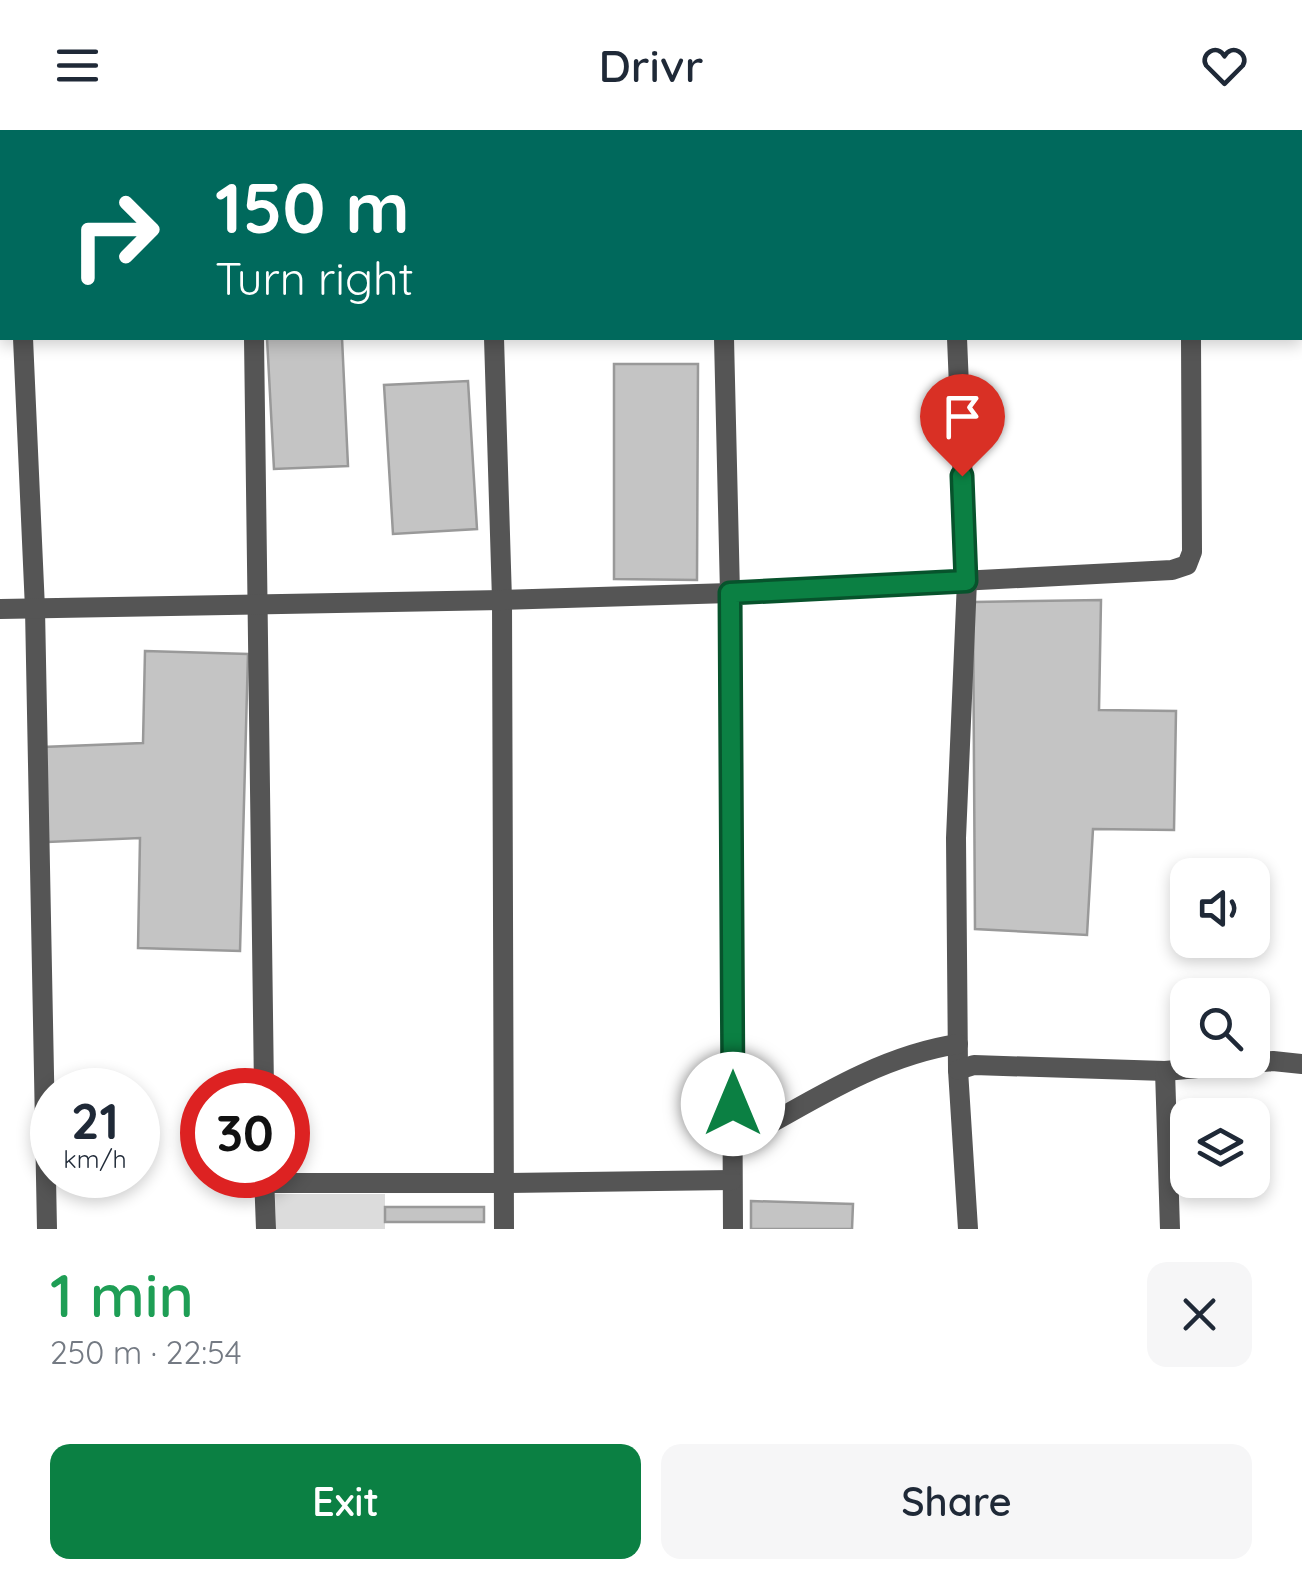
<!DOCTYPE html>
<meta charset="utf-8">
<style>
:root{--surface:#fff;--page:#f6f6f7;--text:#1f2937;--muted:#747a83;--accent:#0b8043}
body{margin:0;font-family:Quicksand,sans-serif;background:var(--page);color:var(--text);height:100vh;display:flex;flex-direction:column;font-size:38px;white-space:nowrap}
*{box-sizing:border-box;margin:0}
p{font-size:32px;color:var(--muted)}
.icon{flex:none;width:55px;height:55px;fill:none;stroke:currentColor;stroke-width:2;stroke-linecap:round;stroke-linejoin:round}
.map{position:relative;height:1099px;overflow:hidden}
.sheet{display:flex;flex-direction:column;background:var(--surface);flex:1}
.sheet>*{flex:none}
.hud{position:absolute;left:0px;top:0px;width:1302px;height:210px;box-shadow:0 5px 15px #0003;background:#00695c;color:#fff;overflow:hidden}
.fabs{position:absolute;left:1170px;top:728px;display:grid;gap:20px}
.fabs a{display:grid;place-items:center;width:100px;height:100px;border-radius:20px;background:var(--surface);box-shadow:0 5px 15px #0003;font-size:50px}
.speed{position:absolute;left:30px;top:938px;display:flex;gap:20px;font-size:50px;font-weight:700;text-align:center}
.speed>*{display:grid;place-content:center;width:130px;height:130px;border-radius:50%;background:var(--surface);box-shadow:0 5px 15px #0003;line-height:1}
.speed small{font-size:25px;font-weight:400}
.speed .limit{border:15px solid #d22;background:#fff;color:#111}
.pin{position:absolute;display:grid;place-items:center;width:85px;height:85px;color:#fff;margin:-102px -42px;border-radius:50% 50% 50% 0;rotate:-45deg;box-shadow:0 0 10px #0007}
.pin .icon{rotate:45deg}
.me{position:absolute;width:110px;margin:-55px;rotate:0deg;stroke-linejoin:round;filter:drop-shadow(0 0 8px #0008)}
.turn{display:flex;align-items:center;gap:35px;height:210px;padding:0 50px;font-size:45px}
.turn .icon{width:130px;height:130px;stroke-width:2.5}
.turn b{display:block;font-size:70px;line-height:85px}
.round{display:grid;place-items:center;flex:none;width:105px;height:105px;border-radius:20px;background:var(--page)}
.headline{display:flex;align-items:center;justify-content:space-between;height:170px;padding:0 50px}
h1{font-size:60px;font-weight:600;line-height:75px;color:#1e9e55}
.cta{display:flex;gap:20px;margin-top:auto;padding:20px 50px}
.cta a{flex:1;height:115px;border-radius:20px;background:var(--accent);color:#fff;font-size:40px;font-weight:600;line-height:115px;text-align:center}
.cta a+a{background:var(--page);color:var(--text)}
header{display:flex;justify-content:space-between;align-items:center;height:130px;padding:0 50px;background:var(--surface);font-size:45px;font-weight:600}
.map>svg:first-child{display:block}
.green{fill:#dcdcdc}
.building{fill:#c4c4c4;stroke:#999;stroke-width:2.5}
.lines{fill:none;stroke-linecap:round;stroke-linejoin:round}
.minor{stroke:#555;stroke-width:20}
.route-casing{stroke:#07532c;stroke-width:25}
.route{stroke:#0b8043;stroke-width:18}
</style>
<header><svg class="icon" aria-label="menu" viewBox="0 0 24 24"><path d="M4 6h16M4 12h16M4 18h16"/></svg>Drivr<svg class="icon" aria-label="heart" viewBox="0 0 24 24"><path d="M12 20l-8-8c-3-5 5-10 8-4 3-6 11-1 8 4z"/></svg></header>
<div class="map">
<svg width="1302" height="1099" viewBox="0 0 1302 1099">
<rect width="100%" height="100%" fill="#fff"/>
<path class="green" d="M275 1064H385V1099H276Z"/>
<g class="building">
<path d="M821 0H925L926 2H821Z"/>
<path d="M267 208H342L348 336 274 339Z"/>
<path d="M614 234H698L697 450 614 449Z"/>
<path d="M468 251 477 399 393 404 384 255Z"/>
<path d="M1101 470 1099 580 1176 581 1174 700 1093 699 1087 805 975 799 973 472Z"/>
<path d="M145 521 248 524 240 821 138 818 140 708 48 712 43 617 143 613Z"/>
<path d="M751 1071 853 1074 852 1099H751Z"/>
<rect x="385" y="1077" width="99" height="15"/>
</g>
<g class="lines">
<g class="minor">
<path d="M13 0V2"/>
<path d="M251 0V2"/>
<path d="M487 0V2"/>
<path d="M720 0V2"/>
<path d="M949 0V2"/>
<path d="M1189 0V2"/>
<path d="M23 208 35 479 47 1099"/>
<path d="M254 208 264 960"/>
<path d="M494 208 502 470 504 1099"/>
<path d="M724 208 730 463 733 1099"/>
<path d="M957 208 967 451 956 708 958 940 968 1099"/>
<path d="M0 479 502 470 730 463 1172 440 1187 435 1192 422 1191 208"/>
<path d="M958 940 974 935 1165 941 1273 931 1302 934"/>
<path d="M1165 941 1170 1099"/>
<path d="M734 1014C805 975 877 926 958 914"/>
<path d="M264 1045 266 1099"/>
<path d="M264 1053H502L732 1050"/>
</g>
</g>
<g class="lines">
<defs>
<path id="route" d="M733 974 730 463 966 451 962 346"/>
</defs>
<use href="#route" class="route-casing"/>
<use href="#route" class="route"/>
</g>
</svg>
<div class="fabs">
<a><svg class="icon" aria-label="sound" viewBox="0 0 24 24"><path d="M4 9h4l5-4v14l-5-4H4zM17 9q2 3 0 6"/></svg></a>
<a><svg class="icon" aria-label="search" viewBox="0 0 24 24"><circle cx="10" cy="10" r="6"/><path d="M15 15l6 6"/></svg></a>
<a><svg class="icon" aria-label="layers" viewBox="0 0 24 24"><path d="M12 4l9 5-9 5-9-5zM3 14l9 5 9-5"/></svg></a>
</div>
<div class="speed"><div>21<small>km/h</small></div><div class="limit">30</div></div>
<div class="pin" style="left:962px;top:346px;background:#d93025"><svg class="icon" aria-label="arrive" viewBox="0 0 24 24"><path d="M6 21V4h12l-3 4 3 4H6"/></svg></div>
<svg class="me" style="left:733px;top:974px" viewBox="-20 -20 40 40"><circle r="19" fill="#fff"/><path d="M0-13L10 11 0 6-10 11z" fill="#0b8043"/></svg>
<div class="hud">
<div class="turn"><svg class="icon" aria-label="right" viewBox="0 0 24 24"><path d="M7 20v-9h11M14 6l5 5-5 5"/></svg><div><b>150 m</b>Turn right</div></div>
</div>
</div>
<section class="sheet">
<div class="headline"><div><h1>1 min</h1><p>250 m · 22:54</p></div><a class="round"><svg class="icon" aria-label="close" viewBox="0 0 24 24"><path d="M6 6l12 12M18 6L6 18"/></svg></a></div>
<div class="cta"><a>Exit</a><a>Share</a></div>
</section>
